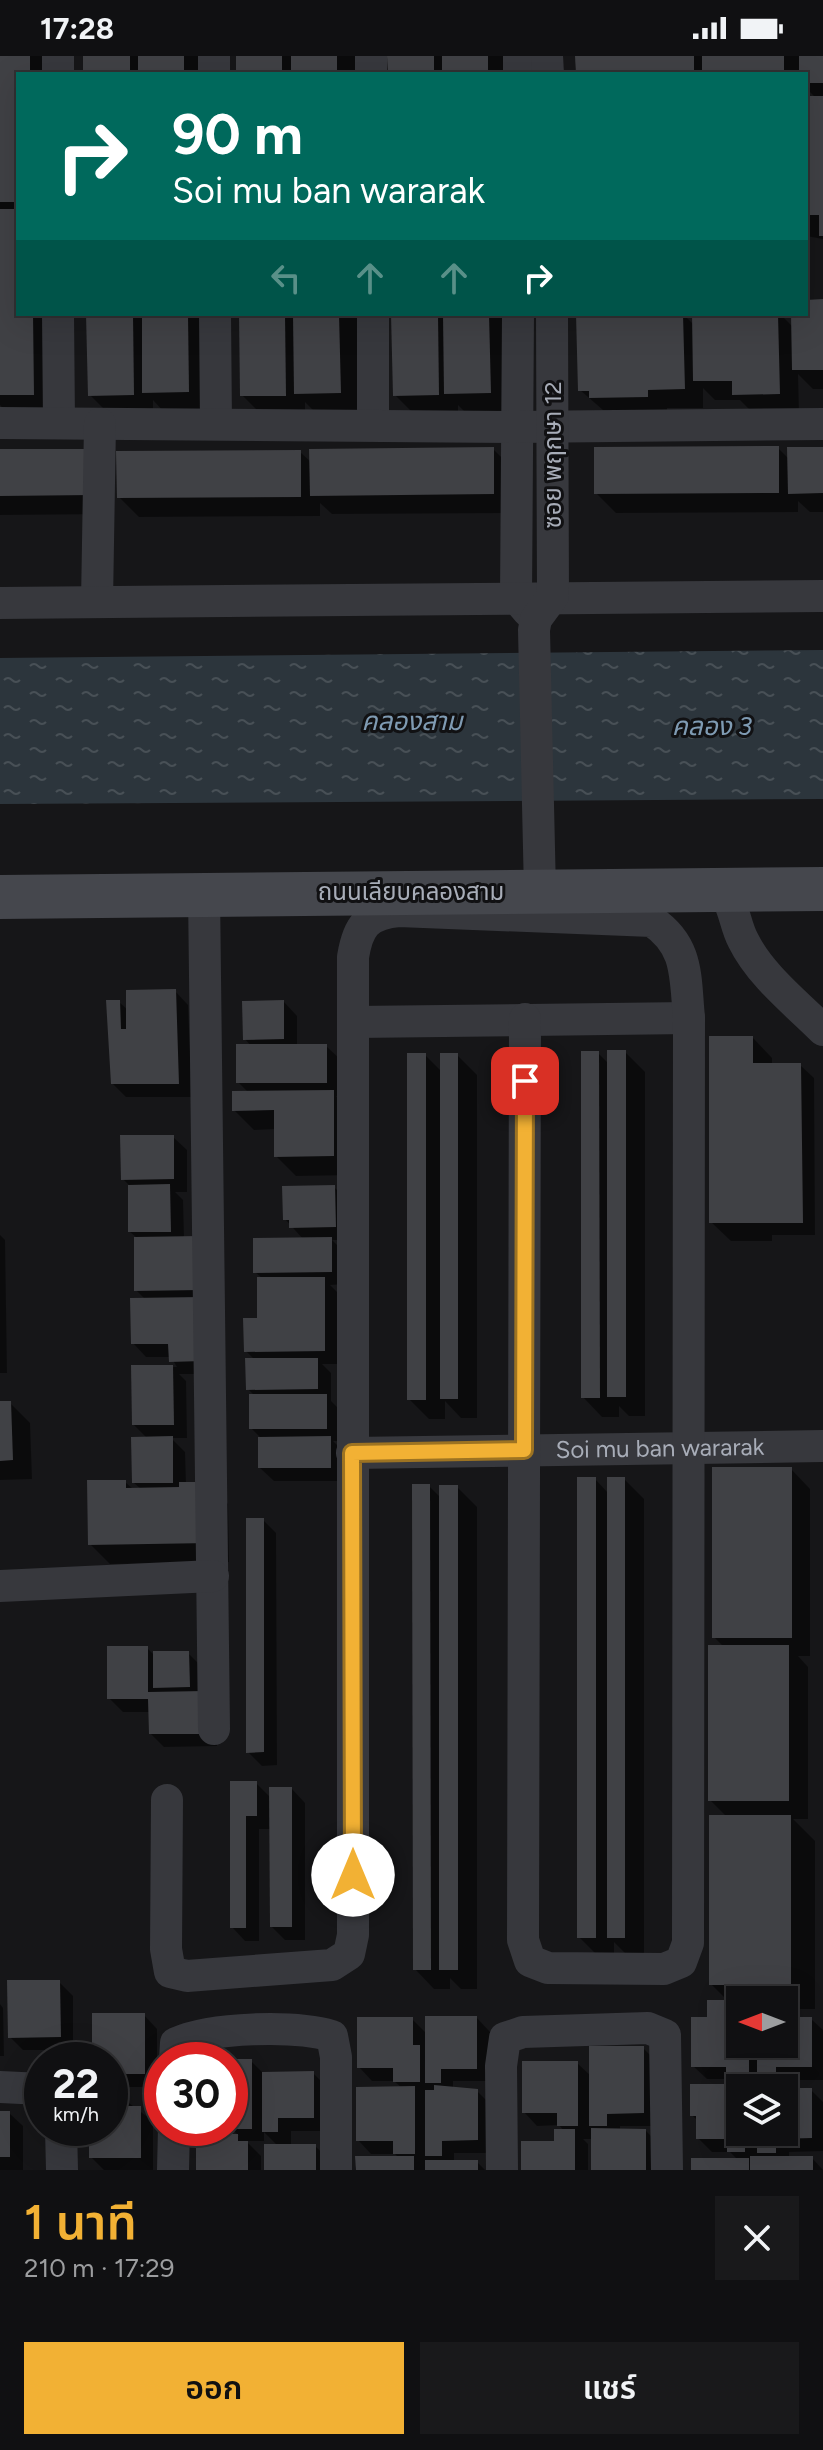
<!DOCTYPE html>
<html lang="th">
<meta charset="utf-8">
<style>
:root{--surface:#101012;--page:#19191b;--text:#f1f3f6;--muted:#9c9d9f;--line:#303032;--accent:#f2b134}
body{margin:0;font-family:Figtree,"Noto Sans Thai",sans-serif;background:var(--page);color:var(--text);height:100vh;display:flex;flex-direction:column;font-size:30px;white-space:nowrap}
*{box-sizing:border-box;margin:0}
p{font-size:26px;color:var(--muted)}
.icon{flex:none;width:44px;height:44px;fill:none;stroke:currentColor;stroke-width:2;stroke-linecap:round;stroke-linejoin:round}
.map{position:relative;height:2114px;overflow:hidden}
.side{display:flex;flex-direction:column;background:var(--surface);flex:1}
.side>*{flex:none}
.banner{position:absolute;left:16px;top:16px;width:792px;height:244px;border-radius:0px;box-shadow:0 8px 32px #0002,0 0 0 2px var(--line);background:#00695c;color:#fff;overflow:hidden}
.needle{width:52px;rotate:270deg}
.fabs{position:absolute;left:726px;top:1930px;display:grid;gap:16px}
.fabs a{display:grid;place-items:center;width:72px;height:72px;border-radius:0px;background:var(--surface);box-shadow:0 8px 32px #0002,0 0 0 2px var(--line);font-size:40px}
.speed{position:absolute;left:24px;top:1986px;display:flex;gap:16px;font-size:40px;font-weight:700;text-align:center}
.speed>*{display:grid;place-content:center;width:104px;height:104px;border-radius:50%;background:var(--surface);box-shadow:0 8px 32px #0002,0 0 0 2px var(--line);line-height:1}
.speed small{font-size:20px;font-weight:400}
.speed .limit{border:12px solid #d22;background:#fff;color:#111}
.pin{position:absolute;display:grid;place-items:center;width:68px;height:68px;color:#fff;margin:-34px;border-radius:16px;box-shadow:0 4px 12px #0006}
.me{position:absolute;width:88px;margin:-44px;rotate:0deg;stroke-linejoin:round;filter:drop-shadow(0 0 6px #0008)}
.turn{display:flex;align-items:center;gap:28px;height:168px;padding:0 24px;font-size:36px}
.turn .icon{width:104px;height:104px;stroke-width:2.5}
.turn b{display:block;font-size:56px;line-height:68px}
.lanes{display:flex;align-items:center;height:76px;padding:0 24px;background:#0003;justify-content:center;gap:40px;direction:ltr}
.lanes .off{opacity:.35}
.round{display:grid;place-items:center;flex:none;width:84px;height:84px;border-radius:0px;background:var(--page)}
.summary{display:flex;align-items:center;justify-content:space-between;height:136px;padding:0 24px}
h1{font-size:48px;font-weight:600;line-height:60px;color:var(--accent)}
.action{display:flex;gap:16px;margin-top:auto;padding:16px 24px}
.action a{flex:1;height:92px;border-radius:0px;background:var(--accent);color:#111;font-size:32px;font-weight:600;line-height:92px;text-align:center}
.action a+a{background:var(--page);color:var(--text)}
.status{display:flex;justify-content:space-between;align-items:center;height:56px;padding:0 40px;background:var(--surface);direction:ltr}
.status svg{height:22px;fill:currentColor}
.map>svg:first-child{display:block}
.water{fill:url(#water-ripples)}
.shadow{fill:#0007;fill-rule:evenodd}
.building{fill:#404145}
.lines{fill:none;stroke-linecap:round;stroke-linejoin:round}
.street{stroke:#37383d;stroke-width:32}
.secondary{stroke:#45474d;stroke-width:44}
.route-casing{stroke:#9d7322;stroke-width:20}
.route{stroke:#f2b134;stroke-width:14}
.labels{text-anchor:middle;stroke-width:6;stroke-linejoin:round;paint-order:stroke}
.street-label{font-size:24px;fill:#a8adb8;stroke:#111113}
.water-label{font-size:26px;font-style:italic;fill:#7f9bb3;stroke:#111113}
</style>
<div class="status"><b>17:28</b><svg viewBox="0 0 49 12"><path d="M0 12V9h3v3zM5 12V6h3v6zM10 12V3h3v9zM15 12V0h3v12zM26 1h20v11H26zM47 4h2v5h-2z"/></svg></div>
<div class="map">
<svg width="823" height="2114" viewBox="0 0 823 2114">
<defs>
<pattern id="water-ripples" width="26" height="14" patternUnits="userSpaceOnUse" patternTransform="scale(2)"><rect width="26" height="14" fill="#2c353c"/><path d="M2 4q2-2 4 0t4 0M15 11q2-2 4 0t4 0" fill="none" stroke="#485056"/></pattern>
</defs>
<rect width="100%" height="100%" fill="#161618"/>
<path class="water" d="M823 594V743L0 748V602Z"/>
<g class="shadow">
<path d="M0 0H49V18H18V258H51L53 358 9 359 0 349Z"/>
<path d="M85 0H202L203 18H85Z"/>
<rect x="238" y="0" width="118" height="18"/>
<path d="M389 0H507V18H390Z"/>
<path d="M577 0H823V183L806 180V42H816L806 32V18H578Z"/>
<path d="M823 245V333H813L798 318 799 357 754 358 740 344H715L703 332V352H667V360L611 361 580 334 594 258H683L694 269V258H780L793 271V258H806V246Z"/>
<path d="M88 258H207L208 355 164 356 153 344V358L110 359 90 339Z"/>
<path d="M241 258H358L359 356 316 357 305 346V359H262L242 339Z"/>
<path d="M393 258H508L509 356 466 357 458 349V358L415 359 395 339Z"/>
<path d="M778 392 790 404 823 393V456H810L798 445V456L616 457 596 437Z"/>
<path d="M493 393 513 413V457L332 458 320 447V460L139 461 119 441 300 396 312 407Z"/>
<path d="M0 395H91L111 458 0 459Z"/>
<path d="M175 935 188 949 192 1041H126L113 1028 119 946 128 954Z"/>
<path d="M284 946 297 960V990H326L340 1003V1040H336L353 1056V1119L296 1120 276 1100V1073L254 1074 234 1054 249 1037 238 1026 251 990 245 983Z"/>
<path d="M753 982 772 1002V1009H800L814 1022 815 1179H772V1185H731L711 1166Z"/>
<path d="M625 996 645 1016V1360H629L619 1350V1361H602L583 1341 598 997 609 1008Z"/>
<path d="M425 999 442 1016 457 999 477 1019V1362H461L445 1345V1363H429L409 1343Z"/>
<path d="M173 1081 187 1094V1136H175L183 1144 184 1182 215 1318H179L186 1325 187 1382H171L185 1396 186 1428H208L228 1448 229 1506 110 1508 90 1488 125 1426 133 1433H141L134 1427 148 1383 134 1369 133 1311H177L171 1301H146L133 1287 146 1244 136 1234V1181L130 1176V1130L123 1123Z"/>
<path d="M334 1131 348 1145V1184H332L344 1196 345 1228 330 1229 338 1237V1308H322L331 1317V1345L340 1354V1385H333L344 1396V1425H274L260 1412V1381L251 1372 255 1340 248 1333 255 1304 246 1295 259 1264 263 1223 255 1216 303 1183 285 1163Z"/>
<path d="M0 1179 5 1184 7 1317H0Z"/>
<path d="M0 1347H10L30 1367 32 1423 0 1424Z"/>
<path d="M791 1413 810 1433V1600H798L808 1611V1763H793L815 1785V1953H784V1944H740V1988H784V1963H811L823 1974V2024H789V2034H811L823 2046V2095L789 2096V2102H812L823 2114H693L738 2104 730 2096H712L698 2082V2065L692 2059 736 2030 729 2023H707L693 2010 709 1963 729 1946 711 1928 727 1761 710 1744 724 1591 714 1581ZM761 2026 767 2032H784V2076H740V2032H761Z"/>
<path d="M595 1423 609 1438 624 1423 644 1443V1901H629L614 1886V1901H599L579 1881Z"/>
<path d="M429 1430 441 1442 457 1431 477 1451V1933H461L450 1922V1933H434L415 1913Z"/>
<path d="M263 1464 276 1477 277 1709 262 1710 248 1696Z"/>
<path d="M147 1592 155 1600 188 1597 202 1611 217 1651V1690L164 1691 151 1678 150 1656H123L109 1642Z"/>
<path d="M232 1727H256L271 1742 292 1733 305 1747V1884H285L272 1871 271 1773H259V1885H245L232 1871Z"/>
<path d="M59 1926 73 1940V1994H23L10 1981Z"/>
<path d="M0 1948 3 1952 4 2000H0Z"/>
<path d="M144 1959 157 1973V2031H121V2041L153 2065V2114H104L91 2101V2072H110V2004H94Z"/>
<path d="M477 1962 490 1976V2025H453V2033L477 2035 491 2049V2097H454V2106H477L485 2114H358L399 2102 395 2098H371L358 2084 402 2032 394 2025H372L359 2011 412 1963 427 1978Z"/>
<path d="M643 1992 656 2005V2070H620V2074L646 2075 659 2088V2114H593V2083H583L588 2088V2114H523L556 2087 564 2075 559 2069 537 2070 524 2056 577 2007 591 2020Z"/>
<path d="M230 2005H251L264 2018 313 2017 327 2031V2075H291V2090H315L329 2103V2114H266L278 2090 264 2076V2085H246L261 2100V2114H198L213 2080H239L230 2071Z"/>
<path d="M0 2057H9L23 2070V2114H0Z"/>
</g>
<g class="building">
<path d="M0 0H30V18H18V146H0Z"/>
<rect x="83" y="0" width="47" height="18"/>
<rect x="138" y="0" width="46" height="18"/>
<rect x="236" y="0" width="46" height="18"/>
<rect x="291" y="0" width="46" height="18"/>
<path d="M387 0H434V18H388Z"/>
<rect x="442" y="0" width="46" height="18"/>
<path d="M575 0H694V18H576Z"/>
<rect x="702" y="0" width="82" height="18"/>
<path d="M799 0H823V27H806V18H799Z"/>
<path d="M806 40H823V180H819V159H806Z"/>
<path d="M0 153H18V258H33L34 339H0Z"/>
<path d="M823 243V314H792L791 258H806V244Z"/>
<path d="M86 258H133L134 339 88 340Z"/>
<path d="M142 258H188L189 336 142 337Z"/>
<path d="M239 258H285L286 340H240Z"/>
<path d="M293 258H339L341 337 294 338Z"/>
<path d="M391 258H438L439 339 393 340Z"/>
<path d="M443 258H489L491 337 444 338Z"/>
<path d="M576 258H683L685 333 648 334V341L589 342V335H578Z"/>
<path d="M692 258H778L780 338 732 339V325H693Z"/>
<path d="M779 390V437L594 438V391Z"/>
<path d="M494 391V438L310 440 309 393Z"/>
<path d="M787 391H823V437L788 438Z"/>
<path d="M0 393H92L93 439 0 440Z"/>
<path d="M301 394V441L117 442 116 395Z"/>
<path d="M176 933 179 1028H111L106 944H120L121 973H126V934Z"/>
<path d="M284 944V983L243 984 242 945Z"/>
<path d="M709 980H753V1007H801L803 1167H709Z"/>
<rect x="236" y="988" width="91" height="39"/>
<rect x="607" y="994" width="19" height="347"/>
<path d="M581 995H599L600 1342H581Z"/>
<rect x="407" y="997" width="19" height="347"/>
<rect x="440" y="997" width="18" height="346"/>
<path d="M334 1034V1100L274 1101V1054L232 1055V1035Z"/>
<path d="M120 1079H174V1123L121 1124Z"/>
<path d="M170 1128 171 1176H128V1129Z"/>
<path d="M335 1129 336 1171 289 1172V1164H283L282 1130Z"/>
<path d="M200 1180V1234L134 1235V1181Z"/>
<path d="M332 1181V1216L253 1217V1182Z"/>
<path d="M257 1221H325V1295L244 1296 243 1262H257Z"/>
<path d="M202 1241 203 1305 169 1306 168 1288H131L130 1242Z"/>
<path d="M245 1302H318V1333L246 1334Z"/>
<path d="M131 1309H173L174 1369H132Z"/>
<rect x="249" y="1338" width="78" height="35"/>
<path d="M0 1345H11L13 1404 0 1405Z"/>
<path d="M173 1380V1427H132L131 1381Z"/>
<path d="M331 1380V1412H258V1381Z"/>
<rect x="712" y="1411" width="80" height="171"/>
<rect x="577" y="1421" width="19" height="461"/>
<rect x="607" y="1421" width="18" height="461"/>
<path d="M87 1424H126V1432L179 1431V1426H209L210 1487 88 1489Z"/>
<path d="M412 1428H430L431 1914H413Z"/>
<rect x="439" y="1429" width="19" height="485"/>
<path d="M246 1462H264V1696L246 1697Z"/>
<rect x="708" y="1589" width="81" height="156"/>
<path d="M107 1590H148V1636L204 1635V1678H149L148 1643H107Z"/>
<path d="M153 1595H189L190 1631 153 1632Z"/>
<path d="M230 1725H257V1760H246V1872H230Z"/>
<path d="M269 1731H292V1871H270Z"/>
<rect x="709" y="1759" width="82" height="170"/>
<path d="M7 1924H60L61 1981 8 1982Z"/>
<path d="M707 1944H734V1960H740V1988H749V2023H726V2011H691V1961H707Z"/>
<path d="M92 1957H145V2018H110V2004H92Z"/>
<path d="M425 1960H477V2013H441V2027H425Z"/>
<path d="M357 1961H413V1989H420V2026H393V2012H357Z"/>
<path d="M784 1961H812V2011H776V2025H757V1988H784Z"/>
<path d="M589 1990H644V2057L607 2058V2070H589Z"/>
<path d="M252 2003V2073H230V2003Z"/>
<path d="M522 2005H578V2070H557V2057H522Z"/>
<path d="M314 2015V2062H278V2076H262V2016Z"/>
<path d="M690 2028H745V2032H740V2076H745V2096H727V2083H696V2060H690Z"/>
<path d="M434 2029 478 2033V2084L442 2085V2100H425V2034H434Z"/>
<path d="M415 2030V2098H393V2085H356V2031Z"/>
<path d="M784 2032H812V2082L776 2083V2097H757V2076H784Z"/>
<path d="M110 2037H120V2050H141V2102H89V2072H110Z"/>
<rect x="0" y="2055" width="10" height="46"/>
<path d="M591 2072 646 2073V2114H591Z"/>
<path d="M554 2073H575V2114H521V2085H554Z"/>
<path d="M211 2078H238V2085H248V2114H196V2085H211Z"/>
<rect x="264" y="2088" width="52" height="26"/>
<path d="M355 2100H414V2114H356Z"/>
<rect x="750" y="2100" width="63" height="14"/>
<rect x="691" y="2102" width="58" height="12"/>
<rect x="425" y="2104" width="53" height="10"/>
</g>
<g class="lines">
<g class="street">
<path d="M58 0V18"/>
<path d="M214 0V18"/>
<path d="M371 0V18"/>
<path d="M519 0V18"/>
<path d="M547 0 548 18"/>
<path d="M58 258 59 367"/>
<path d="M215 258 216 368"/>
<path d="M373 258V368"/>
<path d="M518 258 516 541 528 555"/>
<path d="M0 367 516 371 823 368"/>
<path d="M97 546 100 368"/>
<path d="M0 547 823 540"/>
<path d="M720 833C735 848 734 867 743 884 760 919 796 947 823 974"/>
<path d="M204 836 214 1673"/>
<path d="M540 836 534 574 536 563 553 540 552 258"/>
<path d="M355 966 689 962"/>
<path id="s1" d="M352 1397 823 1390"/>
<path d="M0 1530 213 1520"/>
<path d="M167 1744 166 1893 170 1916 187 1920 332 1909 349 1898 353 1879V901C358 870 367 858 399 855L652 865C689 890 685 921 689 962L688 1887 681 1906 664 1913 548 1912 530 1905 523 1884 525 963"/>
<path d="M175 2004 176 1987C212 1971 294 1969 332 1980L336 2001V2114"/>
<path d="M0 2031 42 2033"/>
<path d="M61 2072 62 2114"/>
<path d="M173 2114 174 2072"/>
<path d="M502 2114 501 2010 505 1982 523 1976 648 1972 665 1979 667 2114"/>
</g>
<path class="secondary" d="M0 841 823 833"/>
</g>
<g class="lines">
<defs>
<path id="route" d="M353 1819 352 1397 524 1394 525 1025"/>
</defs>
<use href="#route" class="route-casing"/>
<use href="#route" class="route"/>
</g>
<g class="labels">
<g class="street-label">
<text transform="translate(553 399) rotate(-90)" y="8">ซอย พฤกษา 12</text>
<text x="411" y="844">ถนนเลียบคลองสาม</text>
<text dy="8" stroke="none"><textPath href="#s1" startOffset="308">Soi mu ban wararak</textPath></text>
</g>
<g class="water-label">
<text x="412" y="674">คลองสาม</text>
<text x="712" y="679">คลอง 3</text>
</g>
</g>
</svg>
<div class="fabs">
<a><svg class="needle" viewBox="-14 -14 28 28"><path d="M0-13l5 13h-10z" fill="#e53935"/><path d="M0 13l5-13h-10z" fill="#9c9d9f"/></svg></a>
<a><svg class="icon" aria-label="layers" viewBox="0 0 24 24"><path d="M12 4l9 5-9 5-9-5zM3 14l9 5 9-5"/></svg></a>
</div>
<div class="speed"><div>22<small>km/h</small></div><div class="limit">30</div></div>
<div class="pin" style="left:525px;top:1025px;background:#d93025"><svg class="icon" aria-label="arrive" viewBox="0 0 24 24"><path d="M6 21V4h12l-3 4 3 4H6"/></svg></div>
<svg class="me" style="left:353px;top:1819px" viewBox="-20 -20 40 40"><circle r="19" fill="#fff"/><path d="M0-13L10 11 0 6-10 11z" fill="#f2b134"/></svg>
<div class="banner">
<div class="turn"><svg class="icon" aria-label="right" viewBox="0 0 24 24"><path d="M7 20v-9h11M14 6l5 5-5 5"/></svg><div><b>90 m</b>Soi mu ban wararak</div></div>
<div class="lanes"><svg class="icon off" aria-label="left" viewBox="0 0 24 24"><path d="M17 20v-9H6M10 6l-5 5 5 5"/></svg><svg class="icon off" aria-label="ahead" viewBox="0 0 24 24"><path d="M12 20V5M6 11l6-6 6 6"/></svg><svg class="icon off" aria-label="ahead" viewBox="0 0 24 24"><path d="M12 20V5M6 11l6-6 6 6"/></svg><svg class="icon" aria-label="right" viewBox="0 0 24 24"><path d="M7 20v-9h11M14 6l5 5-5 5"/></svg></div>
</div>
</div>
<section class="side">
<div class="summary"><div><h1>1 นาที</h1><p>210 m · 17:29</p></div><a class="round"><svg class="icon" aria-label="close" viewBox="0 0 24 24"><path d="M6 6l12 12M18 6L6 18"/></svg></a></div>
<div class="action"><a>ออก</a><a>แชร์</a></div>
</section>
